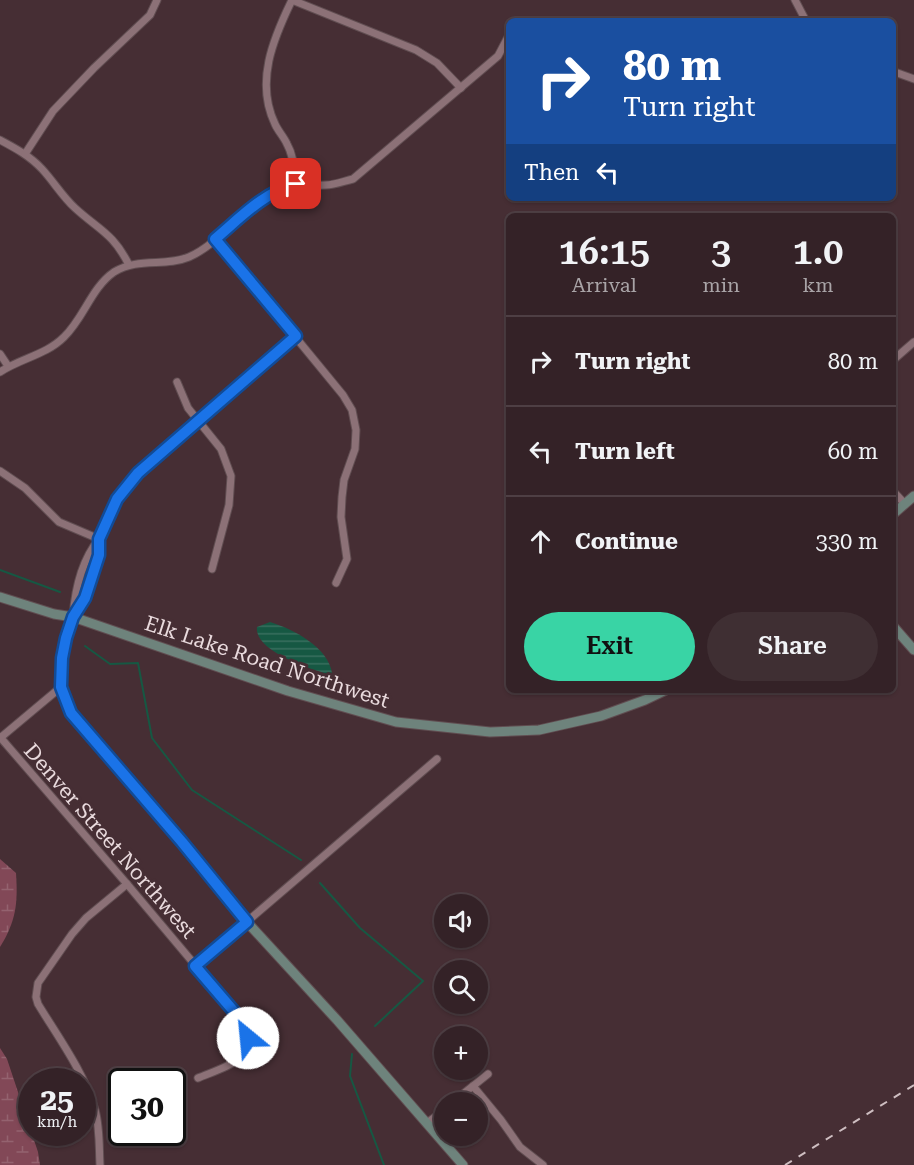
<!DOCTYPE html>
<meta charset="utf-8">
<style>
:root{--surface:#342227;--page:#3f2f33;--text:#f1f3f6;--muted:#a9a4a7;--line:#4e3f44;--accent:#39d4a5}
body{margin:0;font-family:"Roboto Serif",serif;background:var(--page);color:var(--text);height:100vh;display:flex;flex-direction:column;font-size:22px;white-space:nowrap}
*{box-sizing:border-box;margin:0}
p{font-size:20px;color:var(--muted)}
.icon{flex:none;width:33px;height:33px;fill:none;stroke:currentColor;stroke-width:2;stroke-linecap:round;stroke-linejoin:round}
.map{position:relative;flex:1;overflow:hidden}
.drawer{position:absolute;left:506px;top:213px;width:390px;height:480px;display:flex;flex-direction:column;background:var(--surface);border-radius:9px;box-shadow:0 2px 4px #0004,0 0 0 2px var(--line)}
.drawer>*{flex:none}
.banner{position:absolute;left:506px;top:18px;width:390px;height:183px;border-radius:9px;box-shadow:0 2px 4px #0004,0 0 0 2px var(--line);background:#1a4fa0;color:#fff;overflow:hidden}
.controls{position:absolute;left:434px;top:894px;display:grid;gap:12px}
.controls a{display:grid;place-items:center;width:54px;height:54px;border-radius:50%;background:var(--surface);box-shadow:0 2px 4px #0004,0 0 0 2px var(--line);font-size:30px}
.speed{position:absolute;left:18px;top:1068px;display:flex;gap:12px;font-size:30px;font-weight:700;text-align:center}
.speed>*{display:grid;place-content:center;width:78px;height:78px;border-radius:50%;background:var(--surface);box-shadow:0 2px 4px #0004,0 0 0 2px var(--line);line-height:1}
.speed small{font-size:15px;font-weight:400}
.speed .limit{border:3px solid #111;border-radius:9px;background:#fff;color:#111}
.pin{position:absolute;display:grid;place-items:center;width:51px;height:51px;color:#fff;margin:-26px;border-radius:12px;box-shadow:0 3px 9px #0006}
.me{position:absolute;width:66px;margin:-33px;rotate:332deg;stroke-linejoin:round;filter:drop-shadow(0 0 4px #0008)}
.turn{display:flex;align-items:center;gap:21px;height:126px;padding:0 18px;font-size:27px}
.turn .icon{width:78px;height:78px;stroke-width:2.5}
.turn b{display:block;font-size:42px;line-height:51px}
.then{display:flex;align-items:center;height:57px;padding:0 18px;background:#0003;gap:12px;font-size:22px}
.eta{display:flex;justify-content:space-evenly;align-items:center;height:102px;text-align:center}
.eta b{font-size:36px;font-weight:600;line-height:42px}
.primary-button{display:flex;gap:12px;margin-top:auto;padding:12px 18px}
.primary-button a{flex:1;height:69px;border-radius:36px;background:var(--accent);color:#111;font-size:24px;font-weight:600;line-height:69px;text-align:center}
.primary-button a+a{background:var(--page);color:var(--text)}
ul{padding:0;list-style:none}
li{display:flex;align-items:center;gap:18px;height:90px;padding:0 18px;border-top:2px solid var(--line)}
li div{flex:1}
li b{display:block;font-size:22px}
li em{font-style:normal}
.map>svg:first-child{display:block}
.wetland{fill:url(#wetland-marsh)}
.water{fill:url(#water-rules)}
.lines{fill:none;stroke-linecap:round;stroke-linejoin:round}
.stream{stroke:#165843;stroke-width:2}
.street-casing{stroke:#604d51;stroke-width:9}
.secondary-casing{stroke:#604d51;stroke-width:11}
.street{stroke:#8c7177;stroke-width:7}
.secondary{stroke:#6e837c;stroke-width:9}
.rail{stroke:#cebec1;stroke-width:2;stroke-dasharray:8 8;stroke-linecap:butt}
.route-casing{stroke:#114b97;stroke-width:15}
.route{stroke:#1a73e8;stroke-width:10}
.labels{text-anchor:middle;stroke-width:6;stroke-linejoin:round;paint-order:stroke}
.street-label{font-size:21px;fill:#e9dadd;stroke:#462e34}
</style>
<div class="map">
<svg width="914" height="1165" viewBox="0 0 914 1165">
<defs>
<pattern id="wetland-marsh" width="20" height="14" patternUnits="userSpaceOnUse" patternTransform="scale(1.5)"><rect width="20" height="14" fill="#824857"/><path d="M1 5h8M5 5V1M11 12h8M15 12V8" fill="none" stroke="#94626f"/></pattern>
<pattern id="water-rules" width="6" height="5" patternUnits="userSpaceOnUse" patternTransform="scale(1.5)"><rect width="6" height="5" fill="#165843"/><path d="M0 2.5h6" fill="none" stroke="#386f5e"/></pattern>
</defs>
<rect width="100%" height="100%" fill="#462e34"/>
<g class="wetland">
<path d="M0 859 16 873C18 904 16 921 0 947Z"/>
<path d="M0 1048 7 1059 38 1152 40 1165H0Z"/>
</g>
<path class="water" d="M270 622C293 629 328 647 332 673L328 674C310 669 254 651 257 627Z"/>
<g class="lines">
<g class="stream">
<path d="M0 570 60 592"/>
<path d="M85 646 110 664 138 663 152 738 192 790 301 860"/>
<path d="M320 883 360 928 423 981 375 1026"/>
<path d="M352 1054 350 1076 384 1165"/>
</g>
<defs>
<g id="street">
<path d="M292 0C273 39 255 82 275 124 278 131 284 137 287 144 294 156 294 171 296 184"/>
<path d="M292 0 416 50 437 63 461 88"/>
<path d="M795 0 806 21"/>
<path d="M892 71 914 79"/>
<path d="M0 140C15 148 30 156 42 169 54 182 62 196 75 208 99 230 113 233 129 265"/>
<path d="M25 154 53 111 94 68 150 15 157 0"/>
<path d="M215 239 343 395 352 410 356 430 355 449 344 480 342 497 341 517 347 559 336 583"/>
<path d="M0 354 8 366"/>
<path d="M892 361 914 342"/>
<path d="M0 372C21 358 46 355 64 337 84 318 91 288 114 272 138 257 165 267 189 257 222 243 249 200 281 188 296 182 311 186 326 185 335 185 344 181 353 179L498 56 508 37"/>
<path d="M177 382 188 408 221 449 231 476 229 505 212 569"/>
<path d="M0 471 25 488 59 522 99 539 117 499 138 473 296 336"/>
<path d="M892 490 905 504"/>
<path d="M99 539C98 567 88 594 73 617 75 589 81 561 99 539Z"/>
<path d="M0 737 127 884 243 1022C261 1059 224 1067 198 1078"/>
<path d="M0 738 61 687"/>
<path d="M195 966 437 759"/>
<path d="M473 1086 501 1120 520 1147 543 1165"/>
<path d="M453 1102 488 1074"/>
<path d="M427 1123 444 1110"/>
<path d="M100 1165C99 1147 100 1128 95 1110 84 1072 58 1037 38 1004L36 997 38 983 72 934 86 918 127 884"/>
</g>
<g id="secondary">
<path d="M892 515 914 496"/>
<path d="M0 597 54 614 73 617 288 691 396 722 490 732 539 730 601 716 645 700 666 690"/>
<path d="M73 617C62 648 53 683 71 713L182 842 247 922 337 1020 463 1165"/>
<path d="M892 625 914 650"/>
</g>
</defs>
<use href="#street" class="street-casing"/>
<use href="#secondary" class="secondary-casing"/>
<use href="#street" class="street"/>
<use href="#secondary" class="secondary"/>
<path class="rail" d="M785 1165 914 1085"/>
</g>
<g class="lines">
<defs>
<path id="route" d="M248 1038 243 1022 195 966 247 922 182 842 71 713 61 687 62 658 66 638 73 617 85 598 99 555V539L117 499 138 473 296 336 215 239C240 218 264 192 296 184"/>
</defs>
<use href="#route" class="route-casing"/>
<use href="#route" class="route"/>
</g>
<g class="labels">
<g class="street-label">
<text transform="translate(267 662) rotate(18)" y="7">Elk Lake Road Northwest</text>
<text transform="translate(110 841) rotate(49)" y="7">Denver Street Northwest</text>
</g>
</g>
</svg>
<div class="controls">
<a><svg class="icon" aria-label="sound" viewBox="0 0 24 24"><path d="M4 9h4l5-4v14l-5-4H4zM17 9q2 3 0 6"/></svg></a>
<a><svg class="icon" aria-label="search" viewBox="0 0 24 24"><circle cx="10" cy="10" r="6"/><path d="M15 15l6 6"/></svg></a>
<a>+</a>
<a>−</a>
</div>
<div class="speed"><div>25<small>km/h</small></div><div class="limit">30</div></div>
<div class="pin" style="left:296px;top:184px;background:#d93025"><svg class="icon" aria-label="arrive" viewBox="0 0 24 24"><path d="M6 21V4h12l-3 4 3 4H6"/></svg></div>
<svg class="me" style="left:248px;top:1038px" viewBox="-20 -20 40 40"><circle r="19" fill="#fff"/><path d="M0-13L10 11 0 6-10 11z" fill="#1a73e8"/></svg>
<div class="banner">
<div class="turn"><svg class="icon" aria-label="right" viewBox="0 0 24 24"><path d="M7 20v-9h11M14 6l5 5-5 5"/></svg><div><b>80 m</b>Turn right</div></div>
<div class="then">Then<svg class="icon" aria-label="left" viewBox="0 0 24 24"><path d="M17 20v-9H6M10 6l-5 5 5 5"/></svg></div>
</div>
<section class="drawer">
<div class="eta">
<div><b>16:15</b><p>Arrival</p></div>
<div><b>3</b><p>min</p></div>
<div><b>1.0</b><p>km</p></div>
</div>
<ul>
<li><svg class="icon" aria-label="right" viewBox="0 0 24 24"><path d="M7 20v-9h11M14 6l5 5-5 5"/></svg><div><b>Turn right</b></div><em>80 m</em></li>
<li><svg class="icon" aria-label="left" viewBox="0 0 24 24"><path d="M17 20v-9H6M10 6l-5 5 5 5"/></svg><div><b>Turn left</b></div><em>60 m</em></li>
<li><svg class="icon" aria-label="ahead" viewBox="0 0 24 24"><path d="M12 20V5M6 11l6-6 6 6"/></svg><div><b>Continue</b></div><em>330 m</em></li>
</ul>
<div class="primary-button"><a>Exit</a><a>Share</a></div>
</section>
</div>
